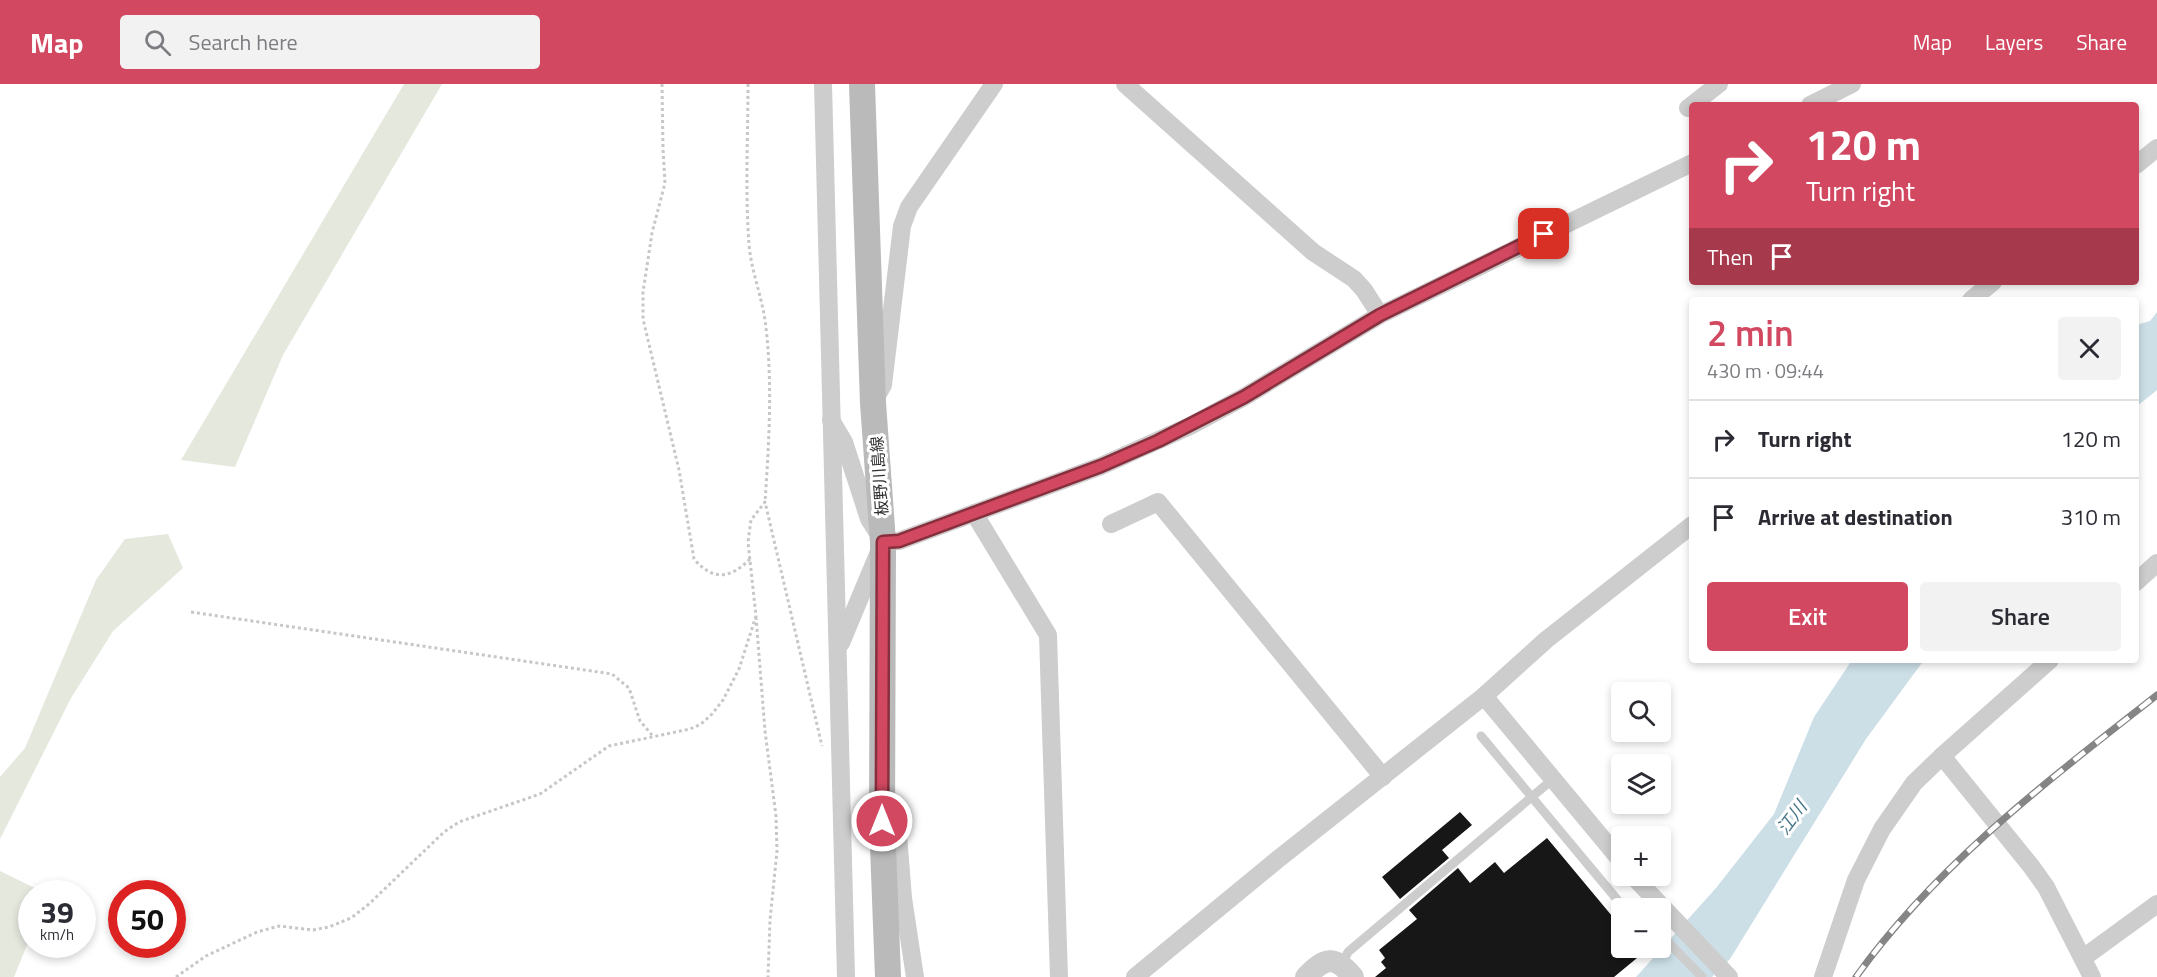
<!DOCTYPE html>
<meta charset="utf-8">
<style>
:root{--surface:#fff;--page:#f2f2f3;--text:#2b2b33;--muted:#7c7c81;--line:#e1e1e2;--accent:#d14860}
body{margin:0;font-family:"Titillium Web","Noto Sans JP",sans-serif;background:var(--page);color:var(--text);height:100vh;display:flex;flex-direction:column;font-size:22px;white-space:nowrap}
*{box-sizing:border-box;margin:0}
p{font-size:20px;color:var(--muted)}
.icon{flex:none;width:33px;height:33px;fill:none;stroke:currentColor;stroke-width:2;stroke-linecap:round;stroke-linejoin:round}
.map{position:relative;flex:1;overflow:hidden}
.drawer{position:absolute;left:1689px;top:213px;width:450px;height:366px;display:flex;flex-direction:column;background:var(--surface);border-radius:6px;box-shadow:0 3px 9px #0003}
.drawer>*{flex:none}
.banner{position:absolute;left:1689px;top:18px;width:450px;height:183px;border-radius:6px;box-shadow:0 3px 9px #0003;background:#d14860;color:#fff;overflow:hidden}
.controls{position:absolute;left:1611px;top:598px;display:grid;gap:12px}
.controls a{display:grid;place-items:center;width:60px;height:60px;border-radius:6px;background:var(--surface);box-shadow:0 3px 9px #0003;font-size:30px}
.speed{position:absolute;left:18px;top:796px;display:flex;gap:12px;font-size:30px;font-weight:700;text-align:center}
.speed>*{display:grid;place-content:center;width:78px;height:78px;border-radius:50%;background:var(--surface);box-shadow:0 3px 9px #0003;line-height:1}
.speed small{font-size:15px;font-weight:400}
.speed .limit{border:9px solid #d22;background:#fff;color:#111}
.pin{position:absolute;display:grid;place-items:center;width:51px;height:51px;color:#fff;margin:-26px;border-radius:12px;box-shadow:0 3px 9px #0006}
.me{position:absolute;width:66px;margin:-33px;rotate:0deg;stroke-linejoin:round;filter:drop-shadow(0 0 4px #0008)}
.turn{display:flex;align-items:center;gap:21px;height:126px;padding:0 18px;font-size:27px}
.turn .icon{width:78px;height:78px;stroke-width:2.5}
.turn b{display:block;font-size:42px;line-height:51px}
.then{display:flex;align-items:center;height:57px;padding:0 18px;background:#0003;gap:12px;font-size:22px}
.round{display:grid;place-items:center;flex:none;width:63px;height:63px;border-radius:6px;background:var(--page)}
.overview{display:flex;align-items:center;justify-content:space-between;height:102px;padding:0 18px}
h1{font-size:36px;font-weight:600;line-height:45px;color:var(--accent)}
.button{display:flex;gap:12px;margin-top:auto;padding:12px 18px}
.button a{flex:1;height:69px;border-radius:6px;background:var(--accent);color:#fff;font-size:24px;font-weight:600;line-height:69px;text-align:center}
.button a+a{background:var(--page);color:var(--text)}
ul{padding:0;list-style:none}
li{display:flex;align-items:center;gap:18px;height:78px;padding:0 18px;border-top:2px solid var(--line)}
li div{flex:1}
li b{display:block;font-size:22px}
li em{font-style:normal}
header{display:flex;align-items:center;gap:36px;box-sizing:border-box;height:84px;padding:0 30px;background:var(--accent);color:#fff}
header strong{font-size:28px}
nav{display:flex;gap:33px;margin-inline-start:auto;font-size:21px}
.search{width:420px;height:54px;background:var(--page);display:flex;align-items:center;gap:15px;box-sizing:border-box;padding:0 21px;border-radius:6px;color:var(--muted);font-size:22px}
.map>svg:first-child{display:block}
.green{fill:#e4e8dd}
.water{fill:#ccdfe7}
.building{fill:#171717}
.lines{fill:none;stroke-linecap:round;stroke-linejoin:round}
.path{stroke:#c7c7c7;stroke-width:3;stroke-dasharray:3 3;stroke-linecap:butt}
.service{stroke:#cdcdcd;stroke-width:9}
.minor{stroke:#cdcdcd;stroke-width:18}
.tertiary{stroke:#cdcdcd;stroke-width:22}
.secondary{stroke:#bababa;stroke-width:26}
.rail-casing{stroke:#858585;stroke-width:7}
.rail{stroke:#fff;stroke-width:4.5;stroke-dasharray:14;stroke-linecap:butt}
.route-casing{stroke:#882f3e;stroke-width:15}
.route{stroke:#d14860;stroke-width:10}
.labels{text-anchor:middle;stroke-width:6;stroke-linejoin:round;paint-order:stroke}
.street-label{font-size:16px;fill:#303030;stroke:#fff}
.water-label{font-size:18px;font-style:italic;fill:#477689;stroke:#fff}
</style>
<header>
<strong>Map</strong>
<div class="search"><svg class="icon" aria-label="search" viewBox="0 0 24 24"><circle cx="10" cy="10" r="6"/><path d="M15 15l6 6"/></svg>Search here</div>
<nav><a>Map</a><a>Layers</a><a>Share</a></nav>
</header>
<div class="map">
<svg width="2157" height="893" viewBox="0 0 2157 893">
<rect width="100%" height="100%" fill="#fff"/>
<g class="green">
<path d="M404 0H442L283 271 235 383 181 376Z"/>
<path d="M168 450 183 484 113 547 71 614 0 755V693L25 664 96 496 125 455Z"/>
<path d="M0 787 47 810H32L31 851 14 893H0Z"/>
</g>
<g class="water">
<path d="M2157 228V306L2136 323V241L2150 237Z"/>
<path d="M1852 576H1924L1866 655 1730 875 1712 893H1636L1716 804 1774 730 1814 633Z"/>
</g>
<g class="building">
<path d="M1460 728 1472 741 1442 766 1449 774 1400 815 1382 793Z"/>
<path d="M1547 754 1622 844V864H1628L1637 874 1614 893H1375L1386 884 1381 878 1385 874 1379 866 1417 835 1409 826 1458 784 1470 799 1495 778 1504 789Z"/>
</g>
<g class="lines">
<g class="path">
<path d="M662 0 663 65 665 99 652 149 643 208V235L679 386 694 475C713 497 730 495 750 475"/>
<path d="M748 0C748 52 745 108 749 160 751 186 761 210 765 236 773 295 769 359 765 418"/>
<path d="M191 528 612 590 629 604 640 637 652 651"/>
<path d="M756 533 765 647 776 732 777 767 770 836 768 893"/>
<path d="M176 893 206 872 257 848 279 842 313 846 329 843 351 834 369 820 444 748 459 738 540 710 609 662 690 645 701 640 712 630 723 616 739 585 756 532 748 458 751 436 765 418 822 662"/>
</g>
<g class="service">
<path d="M1481 652 1625 825"/>
<path d="M1660 850 1702 893"/>
<path d="M1342 880 1348 868 1553 695"/>
</g>
<g class="minor">
<path d="M823 0 846 893"/>
<path d="M1125 0 1313 168 1354 195 1364 206 1380 231"/>
<path d="M1810 21 1852 0"/>
<path d="M1688 24 1719 0"/>
<path d="M2136 81 2157 64"/>
<path d="M1971 216 1993 198"/>
<path d="M878 310 883 301 902 142 909 123 994 0"/>
<path d="M831 336 844 358 869 435 881 454"/>
<path d="M974 429 1048 551 1059 893"/>
<path d="M1111 440 1158 418 1383 693"/>
<path d="M883 458 899 457 1101 382 1190 342 1244 313 1380 231 1692 79"/>
<path d="M2136 498 2157 479"/>
<path d="M841 559 879 468"/>
<path d="M1484 612 1622 778"/>
<path d="M1942 672 2031 782 2046 803 2092 893"/>
<path d="M882 737 892 743 898 751 903 814 915 893"/>
<path d="M1633 792 1729 893"/>
<path d="M2083 874 2157 820"/>
<path d="M1135 893 1277 776 1484 612 1546 556 1692 441"/>
<path d="M1823 893 1856 796 1882 745 1914 699 1942 672 2050 576"/>
</g>
<path class="tertiary" d="M1306 893C1325 873 1335 871 1353 893"/>
<path class="secondary" d="M862 0 873 319 883 458 882 737 888 893"/>
<defs>
<path id="rail" d="M1856 893C1937 780 2049 696 2157 611"/>
</defs>
<use href="#rail" class="rail-casing"/>
<use href="#rail" class="rail"/>
</g>
<g class="lines">
<defs>
<path id="route" d="M882 737 883 458 899 457 1101 382 1158 357 1244 313 1380 231 1544 150"/>
</defs>
<use href="#route" class="route-casing"/>
<use href="#route" class="route"/>
</g>
<g class="labels">
<g class="street-label">
<text transform="translate(879 392) rotate(-94)" y="6">板野川島線</text>
</g>
<g class="water-label">
<text transform="translate(1792 734) rotate(-53)" y="6">江川</text>
</g>
</g>
</svg>
<div class="controls">
<a><svg class="icon" aria-label="search" viewBox="0 0 24 24"><circle cx="10" cy="10" r="6"/><path d="M15 15l6 6"/></svg></a>
<a><svg class="icon" aria-label="layers" viewBox="0 0 24 24"><path d="M12 4l9 5-9 5-9-5zM3 14l9 5 9-5"/></svg></a>
<a>+</a>
<a>−</a>
</div>
<div class="speed"><div>39<small>km/h</small></div><div class="limit">50</div></div>
<div class="pin" style="left:1544px;top:150px;background:#d93025"><svg class="icon" aria-label="arrive" viewBox="0 0 24 24"><path d="M6 21V4h12l-3 4 3 4H6"/></svg></div>
<svg class="me" style="left:882px;top:737px" viewBox="-20 -20 40 40"><circle r="17" fill="#d14860" stroke="#fff" stroke-width="3"/><path d="M0-11L8 9 0 5-8 9z" fill="#fff"/></svg>
<div class="banner">
<div class="turn"><svg class="icon" aria-label="right" viewBox="0 0 24 24"><path d="M7 20v-9h11M14 6l5 5-5 5"/></svg><div><b>120 m</b>Turn right</div></div>
<div class="then">Then<svg class="icon" aria-label="arrive" viewBox="0 0 24 24"><path d="M6 21V4h12l-3 4 3 4H6"/></svg></div>
</div>
<section class="drawer">
<div class="overview"><div><h1>2 min</h1><p>430 m · 09:44</p></div><a class="round"><svg class="icon" aria-label="close" viewBox="0 0 24 24"><path d="M6 6l12 12M18 6L6 18"/></svg></a></div>
<ul>
<li><svg class="icon" aria-label="right" viewBox="0 0 24 24"><path d="M7 20v-9h11M14 6l5 5-5 5"/></svg><div><b>Turn right</b></div><em>120 m</em></li>
<li><svg class="icon" aria-label="arrive" viewBox="0 0 24 24"><path d="M6 21V4h12l-3 4 3 4H6"/></svg><div><b>Arrive at destination</b></div><em>310 m</em></li>
</ul>
<div class="button"><a>Exit</a><a>Share</a></div>
</section>
</div>
